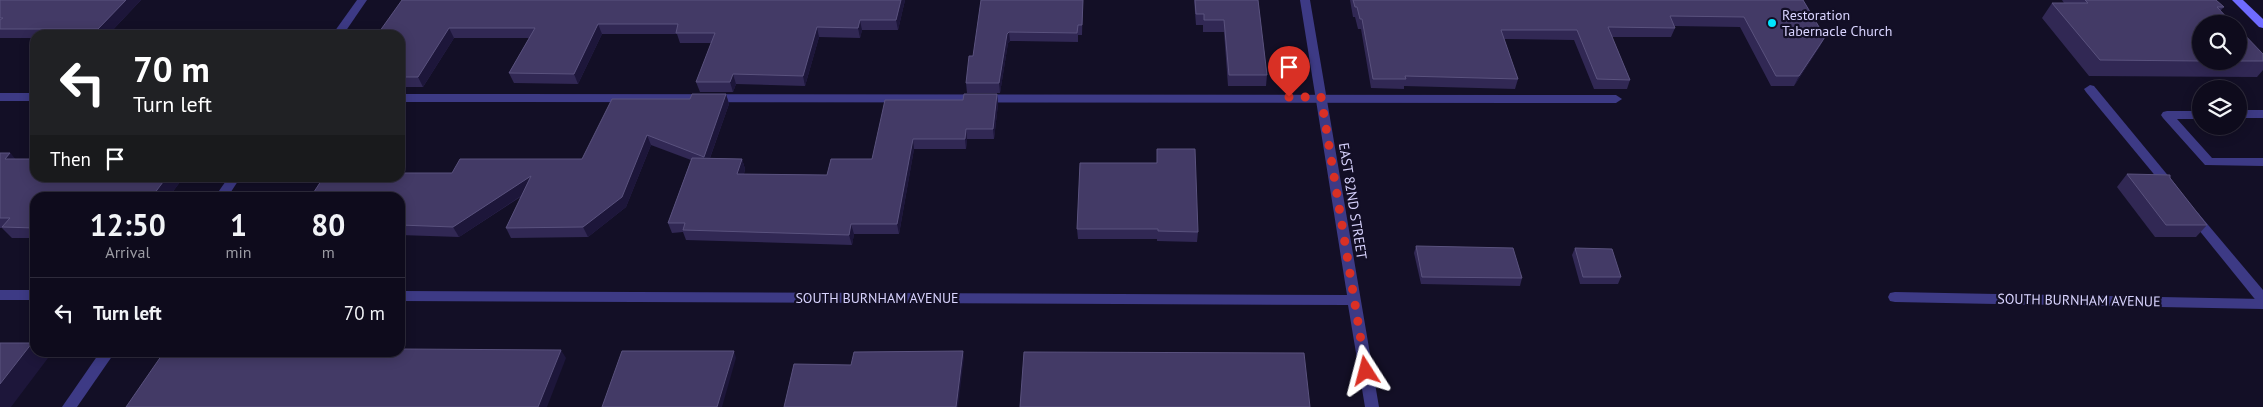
<!DOCTYPE html>
<style>
:root{--surface:#0e0b1c;--page:#171425;--text:#f1f3f6;--muted:#9b9ba3;--line:#2e2b3b}
body{margin:0;font-family:"PT Sans",sans-serif;background:var(--page);color:var(--text);height:100vh;display:flex;flex-direction:column;font-size:19px;white-space:nowrap}
*{box-sizing:border-box;margin:0}
p{font-size:16px;color:var(--muted)}
.icon{flex:none;width:28px;height:28px;fill:none;stroke:currentColor;stroke-width:2;stroke-linecap:round;stroke-linejoin:round}
.map{position:relative;flex:1;overflow:hidden}
.panel{position:absolute;left:30px;top:192px;width:375px;height:165px;display:flex;flex-direction:column;background:var(--surface);border-radius:15px;box-shadow:0 2px 12px #0003,0 0 0 1px var(--line)}
.panel>*{flex:none}
.hud{position:absolute;left:30px;top:30px;width:375px;height:152px;border-radius:15px;box-shadow:0 2px 12px #0003,0 0 0 1px var(--line);background:#202124;color:#fff;overflow:hidden}
.controls{position:absolute;left:2192px;top:15px;display:grid;gap:10px}
.controls a{display:grid;place-items:center;width:55px;height:55px;border-radius:50%;background:var(--surface);box-shadow:0 2px 12px #0003,0 0 0 1px var(--line);font-size:25px}
.pin{position:absolute;display:grid;place-items:center;width:42px;height:42px;color:#fff;margin:-51px -21px;border-radius:50% 50% 50% 0;rotate:-45deg;box-shadow:0 0 5px #0007}
.pin .icon{rotate:45deg}
.me{position:absolute;width:55px;margin:-28px;rotate:351deg;stroke-linejoin:round;filter:drop-shadow(0 0 4px #0008)}
.turn{display:flex;align-items:center;gap:18px;height:105px;padding:0 20px;font-size:22px}
.turn .icon{width:65px;height:65px;stroke-width:2.5}
.turn b{display:block;font-size:35px;line-height:42px}
.then{display:flex;align-items:center;height:48px;padding:0 20px;background:#0003;gap:10px;font-size:19px}
.eta{display:flex;justify-content:space-evenly;align-items:center;height:85px;text-align:center}
.eta b{font-size:30px;font-weight:600;line-height:35px}
ul{padding:0;list-style:none}
li{display:flex;align-items:center;gap:15px;height:70px;padding:0 20px;border-top:1px solid var(--line)}
li div{flex:1}
li b{display:block;font-size:19px}
li em{font-style:normal}
.map>svg:first-child{display:block}
.lines{fill:none;stroke-linecap:round;stroke-linejoin:round}
.service{fill:#3d3a85;fill-rule:evenodd}
.minor{fill:#3d3a85;fill-rule:evenodd}
.secondary{fill:#6f6bff;fill-rule:evenodd}
.wall{fill:#312854}
.shaded-wall{fill:#1d163a}
.building{fill:#433a66;stroke:#5a527e}
.route{stroke:#d93025;stroke-width:9;stroke-dasharray:0 16.2}
.poi-dot{fill:#00e5ff;stroke:#130f26;stroke-width:2}
.labels{text-anchor:middle;stroke-width:4.5;stroke-linejoin:round;paint-order:stroke}
.poi-label{font-size:14px;fill:#d9d4ff;stroke:#130f26;text-anchor:start}
.street-label{font-size:14px;fill:#d9d4ff;stroke:#130f26}
</style>
<div class="map">
<svg width="2263" height="407" viewBox="0 0 2263 407">
<rect width="100%" height="100%" fill="#130f26"/>
<g class="lines">
<g class="service">
<path d="M2090 85 2094 86 2175 184 2177 187 2175 190H2167L2086 92 2084 89Z"/>
<rect x="0" y="93" width="35" height="8"/>
<path d="M400 94 1616 95 1622 99 1616 103 400 102Z"/>
<rect x="2239" y="110" width="24" height="8"/>
<path d="M2167 111H2201V119H2177L2212 158H2263V166L2205 165 2163 118 2161 115 2163 112Z"/>
<path d="M2194 211 2198 213 2263 290V304L2258 303 2190 219 2188 216Z"/>
</g>
<g class="minor">
<path d="M357 0H367L343 35H332Z"/>
<path d="M1300 0H1310L1379 407H1365L1348 305 400 301V291L1347 295Z"/>
<path d="M228 178H240L227 198H214Z"/>
<rect x="0" y="290" width="35" height="10"/>
<path d="M1895 292 2263 299V309L1895 302 1890 301 1888 297 1890 293Z"/>
<path d="M100 352H115L77 407H62Z"/>
</g>
<path class="secondary" d="M2232 0H2243L2263 19V28L2259 27Z"/>
</g>
<g class="wall">
<path d="M0 0H141L108 35H35V38H0Z"/>
<path d="M402 0H905L898 30H862L860 38 819 37 805 86 736 84 733 92H700L696 82 712 43H680L677 34H602L578 84 514 83 509 73 529 38H454L423 87H400V35Z"/>
<path d="M981 0H1083L1082 35H1078V42L1010 41 1008 43 1000 93H967L966 83 973 56Z"/>
<path d="M1194 0H1258L1267 75 1266 86H1228L1224 32H1203V25H1196Z"/>
<path d="M1350 0H1803L1825 37 1820 46 1794 86H1771L1740 27 1674 26 1675 28 1671 37H1612L1630 80 1627 89H1594L1574 40 1504 39 1518 79 1515 89 1404 86V89L1371 88 1361 29H1358L1355 17H1353Z"/>
<path d="M2062 0H2216L2224 7 2220 11 2201 24V61H2239L2263 54V70L2257 77 2089 76 2042 18 2052 3H2064Z"/>
<path d="M726 94 729 104 710 158 742 159 745 169 744 174 827 175 872 159 963 100 997 94 998 104 994 139H967L966 149H914L899 234H854L852 245 686 240 683 232 672 233 668 223 691 160 651 145 626 207 588 237 511 238 506 228 522 196 459 237 400 235V198L452 173 582 159 690 99Z"/>
<path d="M0 153H10L15 159 183 178 168 198H35V238H12L2 228H0Z"/>
<path d="M1080 163 1198 232 1197 242 1157 241V239H1078L1077 229Z"/>
<path d="M2127 174 2170 178 2207 225 2196 237H2155L2117 187Z"/>
<path d="M1416 246 1522 278 1520 286 1421 284 1414 253Z"/>
<path d="M1575 248 1621 277 1618 284H1580L1572 255Z"/>
</g>
<g class="shaded-wall">
<path d="M126 0H141L108 35H102L98 29Z"/>
<path d="M901 0H905L898 30 896 20Z"/>
<path d="M860 20 862 30 860 38 858 28Z"/>
<path d="M598 24 602 34 578 84 574 74Z"/>
<path d="M817 27 819 37 805 86 803 76Z"/>
<path d="M449 28 454 38 423 87 418 77Z"/>
<path d="M1009 32 1010 41 1008 43 1000 93 999 83 1007 34Z"/>
<path d="M1825 37 1820 46 1794 86 1799 76Z"/>
<path d="M733 74 736 84 733 92 730 82Z"/>
<path d="M726 94 729 104 707 166 704 157Z"/>
<path d="M997 94 998 104 994 139 993 129Z"/>
<path d="M966 129 967 139 966 149 965 139Z"/>
<path d="M647 135 651 145 626 207 588 237 583 227Z"/>
<path d="M913 139 914 149 899 234 897 224Z"/>
<path d="M10 153 20 164 5 159Z"/>
<path d="M742 159 745 169 741 184 737 174Z"/>
<path d="M531 176 536 186 459 237 453 227Z"/>
<path d="M166 178H183L168 198H151Z"/>
<path d="M851 224 854 234 852 245 849 235Z"/>
<path d="M32 343 35 346V352H42L48 358 11 407H0V384Z"/>
<path d="M561 350 566 358 547 407H538Z"/>
<path d="M734 351 736 358 722 407H717Z"/>
<path d="M963 351 964 358 958 407H956Z"/>
</g>
<g class="building">
<path d="M0 0H126L98 29H0V20L3 18H0Z"/>
<path d="M402 0H901L896 20H860L858 28 817 27 803 76 733 74 730 82H696L715 33H676L678 24H598L574 74 509 73 535 28H449L418 77H400V35H377Z"/>
<path d="M981 0H1083L1082 25H1078L1077 33 1009 32 1007 34 999 83H966L969 56H973Z"/>
<path d="M1195 0H1258L1267 75H1229L1224 20H1204V14H1196Z"/>
<path d="M1353 0H1803L1825 37 1799 76H1776L1744 17 1670 16 1675 28 1608 27 1630 80 1597 79 1577 30H1501L1518 79 1405 76 1406 79H1373L1362 19H1360L1357 7H1355Z"/>
<path d="M2085 0H2216L2224 7H2217L2233 24H2201V61L2100 60 2052 3H2088Z"/>
<path d="M2239 29 2263 54V61H2239Z"/>
<path d="M692 94H726L704 157 647 135 622 197 583 227 506 228 531 176 453 227 400 225V198H310L323 178H400V173H452L460 159H582L612 99H690Z"/>
<path d="M964 94H997L993 129H966L965 139H913L897 224H851L849 235 683 230 685 223H668L692 158 742 159 737 174 827 175 831 159H872L885 100H963Z"/>
<path d="M1157 149H1195L1198 232 1158 231V229H1077L1080 163H1157Z"/>
<path d="M0 153H10L5 159H35V178H166L151 198H35V228L2 227 10 218H0Z"/>
<path d="M2127 174 2170 175V178L2207 225H2166Z"/>
<path d="M1416 246 1513 248 1522 278 1422 277Z"/>
<path d="M1575 248 1612 249 1621 277H1583Z"/>
<path d="M0 343H32L0 384Z"/>
<path d="M400 349 561 350 538 407H126L164 352H400Z"/>
<path d="M622 351H734L717 407H602Z"/>
<path d="M963 351 956 407H784L794 364 851 365 854 352Z"/>
<path d="M1024 352 1304 353 1310 407H1020Z"/>
</g>
<g class="lines">
<path class="route" d="M1289 97H1321L1366 371"/>
</g>
<circle class="poi-dot" cx="1772" cy="23" r="5"/>
<g class="labels">
<g class="poi-label">
<text x="1782" y="20">Restoration<tspan x="1782" dy="16">Tabernacle Church</tspan></text>
</g>
<g class="street-label">
<text transform="translate(1353 201) rotate(81)" y="5">EAST 82ND STREET</text>
<text x="877" y="303">SOUTH BURNHAM AVENUE</text>
<text transform="translate(2079 300) rotate(1)" y="5">SOUTH BURNHAM AVENUE</text>
</g>
</g>
</svg>
<div class="controls">
<a><svg class="icon" aria-label="search" viewBox="0 0 24 24"><circle cx="10" cy="10" r="6"/><path d="M15 15l6 6"/></svg></a>
<a><svg class="icon" aria-label="layers" viewBox="0 0 24 24"><path d="M12 4l9 5-9 5-9-5zM3 14l9 5 9-5"/></svg></a>
</div>
<div class="pin" style="left:1289px;top:97px;background:#d93025"><svg class="icon" aria-label="arrive" viewBox="0 0 24 24"><path d="M6 21V4h12l-3 4 3 4H6"/></svg></div>
<svg class="me" style="left:1366px;top:371px" viewBox="-20 -20 40 40"><path d="M0-17L14 15 0 8-14 15z" fill="#d93025" stroke="#fff" stroke-width="4"/></svg>
<div class="hud">
<div class="turn"><svg class="icon" aria-label="left" viewBox="0 0 24 24"><path d="M17 20v-9H6M10 6l-5 5 5 5"/></svg><div><b>70 m</b>Turn left</div></div>
<div class="then">Then<svg class="icon" aria-label="arrive" viewBox="0 0 24 24"><path d="M6 21V4h12l-3 4 3 4H6"/></svg></div>
</div>
<section class="panel">
<div class="eta">
<div><b>12:50</b><p>Arrival</p></div>
<div><b>1</b><p>min</p></div>
<div><b>80</b><p>m</p></div>
</div>
<ul>
<li><svg class="icon" aria-label="left" viewBox="0 0 24 24"><path d="M17 20v-9H6M10 6l-5 5 5 5"/></svg><div><b>Turn left</b></div><em>70 m</em></li>
</ul>
</section>
</div>
